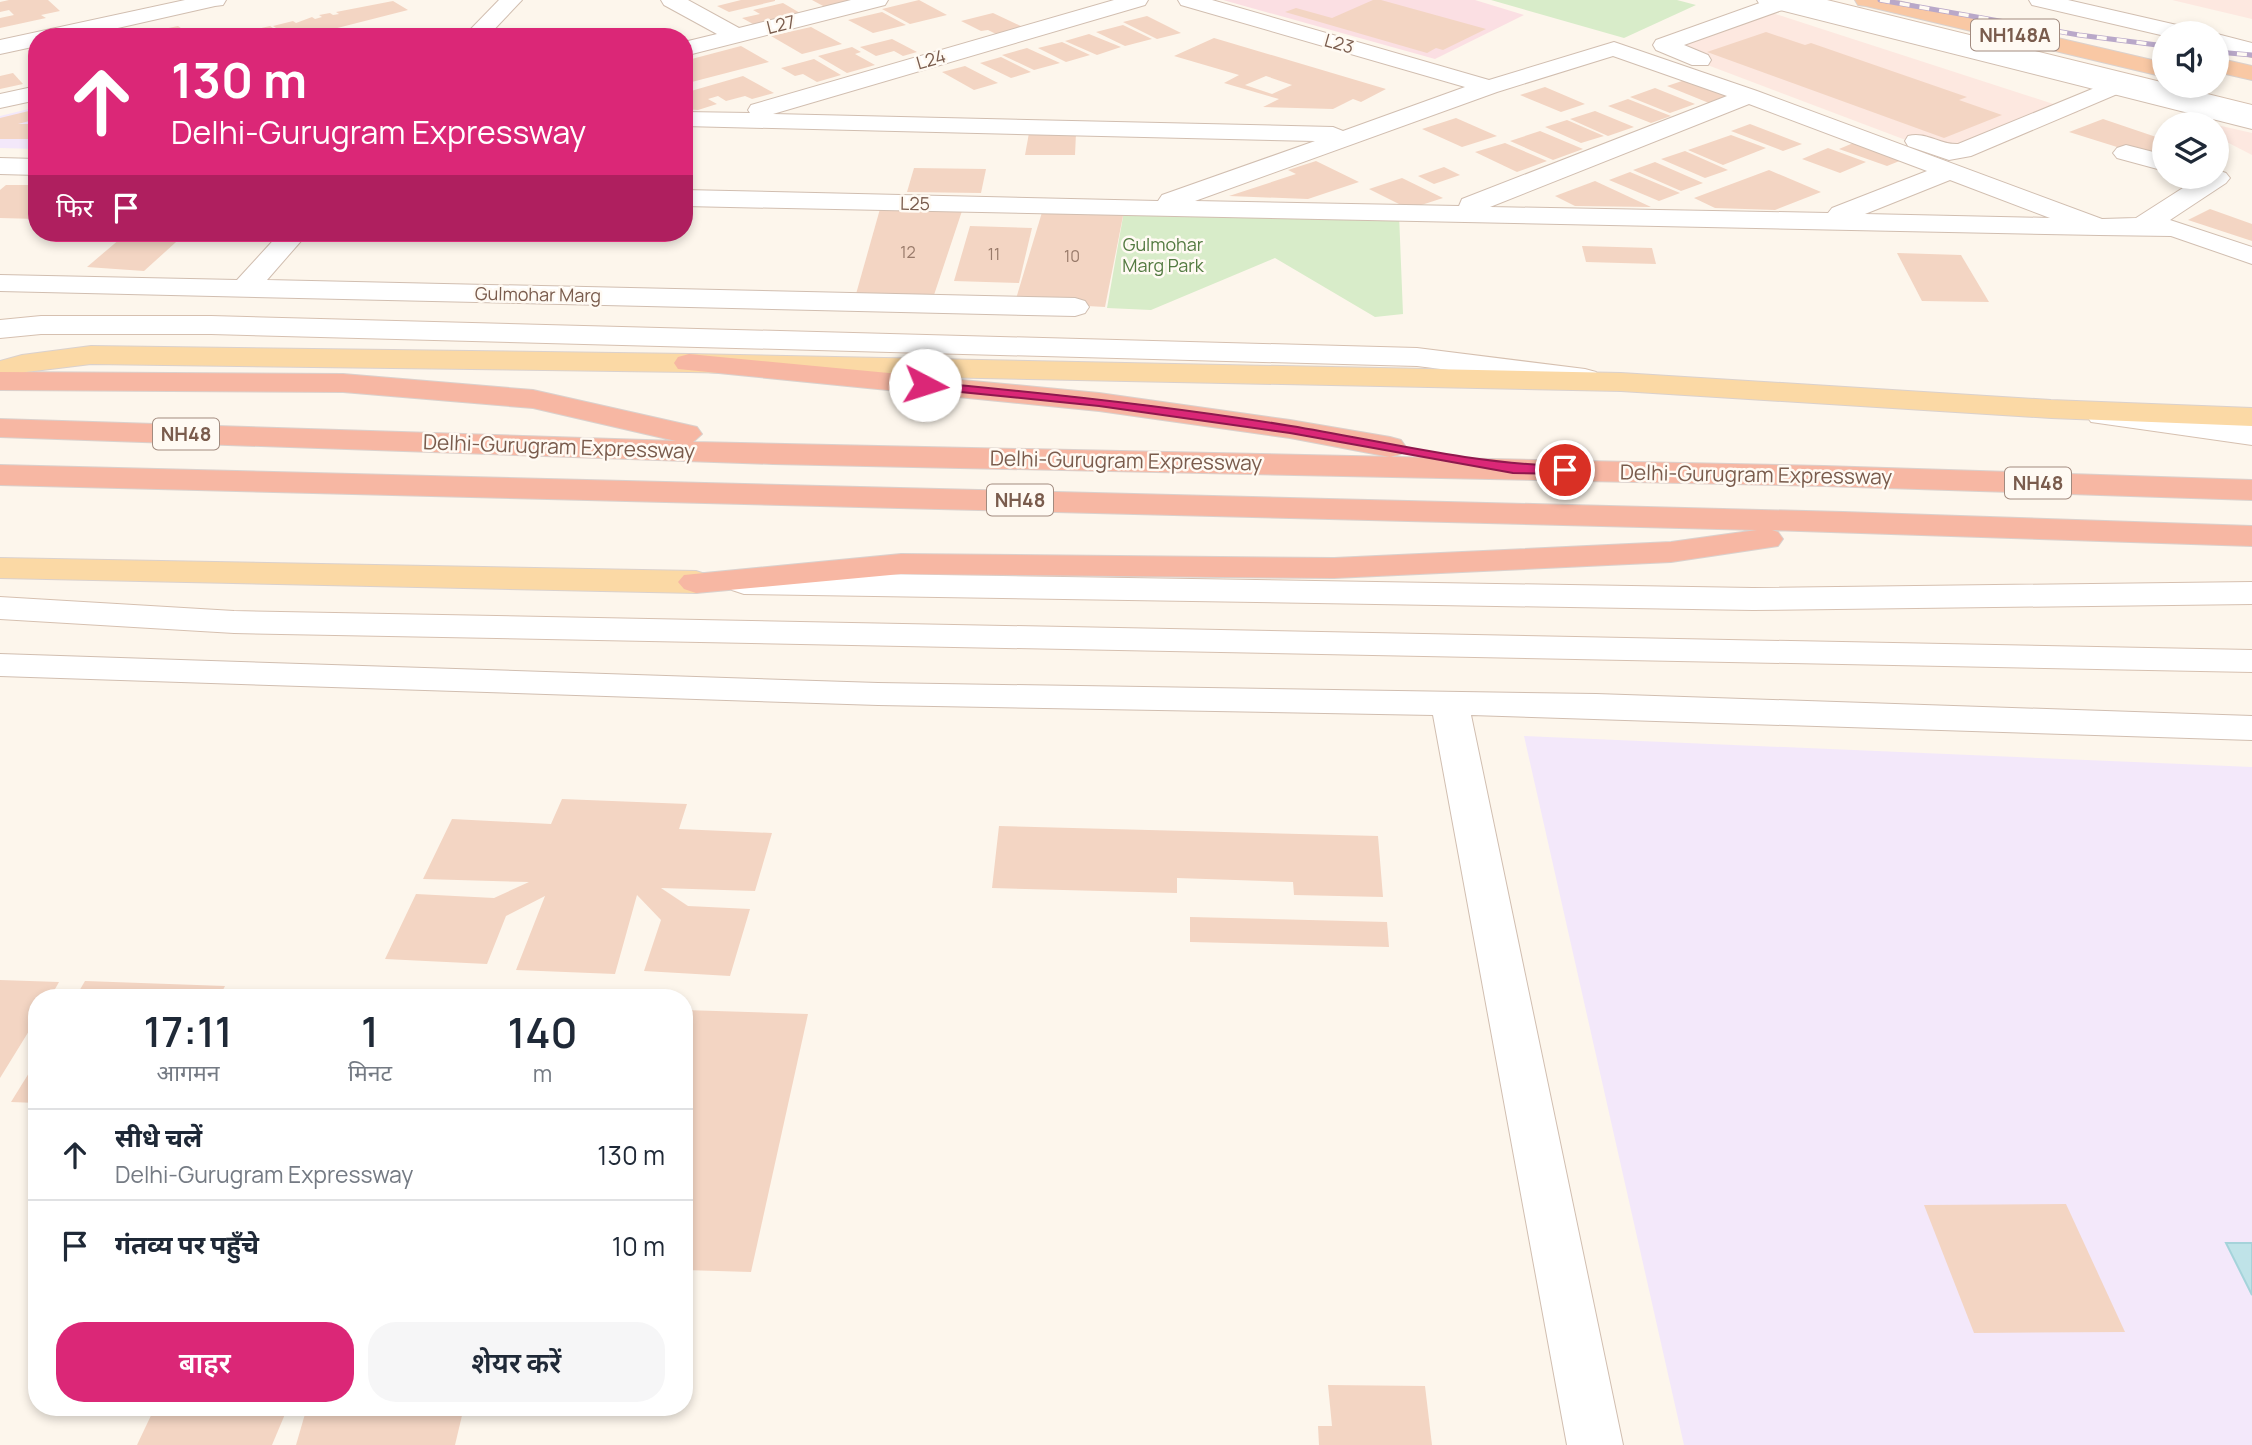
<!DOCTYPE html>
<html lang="hi">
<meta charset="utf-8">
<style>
:root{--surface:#fff;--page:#f6f6f7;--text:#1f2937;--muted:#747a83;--line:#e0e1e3;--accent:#db2777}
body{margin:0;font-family:Manrope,"Noto Sans Devanagari",sans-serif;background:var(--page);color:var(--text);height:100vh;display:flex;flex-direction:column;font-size:26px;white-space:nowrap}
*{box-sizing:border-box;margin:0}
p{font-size:23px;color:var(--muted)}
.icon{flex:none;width:38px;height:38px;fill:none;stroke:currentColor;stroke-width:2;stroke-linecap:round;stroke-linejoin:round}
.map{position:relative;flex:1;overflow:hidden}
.details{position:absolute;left:28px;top:989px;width:665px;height:427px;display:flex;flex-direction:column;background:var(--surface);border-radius:28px;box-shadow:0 4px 10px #0003}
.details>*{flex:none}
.top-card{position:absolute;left:28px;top:28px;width:665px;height:214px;border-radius:28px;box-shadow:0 4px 10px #0003;background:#db2777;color:#fff;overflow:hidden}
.controls{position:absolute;left:2152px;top:21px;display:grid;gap:14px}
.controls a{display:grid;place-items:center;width:77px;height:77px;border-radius:50%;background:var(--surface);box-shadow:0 4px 10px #0003;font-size:35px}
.pin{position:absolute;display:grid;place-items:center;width:60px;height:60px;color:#fff;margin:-30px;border:4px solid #fff;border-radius:50%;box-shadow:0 2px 7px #0007}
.me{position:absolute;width:77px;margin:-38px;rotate:95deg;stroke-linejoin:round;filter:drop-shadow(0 0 5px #0008)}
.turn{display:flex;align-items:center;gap:24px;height:147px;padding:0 28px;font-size:32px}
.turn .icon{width:91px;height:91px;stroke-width:2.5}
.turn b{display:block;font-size:49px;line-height:60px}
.then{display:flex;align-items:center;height:66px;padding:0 28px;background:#0003;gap:14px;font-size:26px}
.eta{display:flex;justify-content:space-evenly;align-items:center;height:119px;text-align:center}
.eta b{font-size:42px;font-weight:600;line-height:49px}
.button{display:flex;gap:14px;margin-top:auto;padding:14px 28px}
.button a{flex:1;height:80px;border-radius:28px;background:var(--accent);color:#fff;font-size:28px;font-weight:600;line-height:80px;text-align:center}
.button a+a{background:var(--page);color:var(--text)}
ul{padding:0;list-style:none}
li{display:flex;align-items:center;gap:21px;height:91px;padding:0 28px;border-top:2px solid var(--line)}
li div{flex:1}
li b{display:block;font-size:26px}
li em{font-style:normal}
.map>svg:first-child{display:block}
.commercial{fill:#fde8e0}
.education{fill:#f3e8fa}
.medical{fill:#fbdfe3}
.green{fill:#d8ecc9}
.water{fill:#bfe3e8;stroke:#a5d3da;stroke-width:2}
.building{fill:#f3d5c3;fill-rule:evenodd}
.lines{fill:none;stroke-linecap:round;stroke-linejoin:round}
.minor-casing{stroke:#d1beb0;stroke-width:2}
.tertiary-casing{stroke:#d1beb0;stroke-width:2}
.secondary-casing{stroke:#d6c0b0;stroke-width:2}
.primary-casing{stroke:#dad1cd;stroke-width:2}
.trunk-casing{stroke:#dad1cd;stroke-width:2}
.motorway-casing{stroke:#dad1cd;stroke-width:2}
.minor{fill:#fff;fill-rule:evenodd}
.tertiary{fill:#fff;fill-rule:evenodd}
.secondary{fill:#fff;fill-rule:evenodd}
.primary{fill:#fbd9a5;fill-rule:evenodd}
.trunk{fill:#f9c8a4;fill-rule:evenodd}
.motorway{fill:#f7b7a3;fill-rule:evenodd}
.rail-casing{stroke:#b9a8c9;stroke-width:5}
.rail{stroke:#fffaf3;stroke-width:3.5;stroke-dasharray:10;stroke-linecap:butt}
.route{fill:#db2777;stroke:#8e194d;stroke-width:2}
.labels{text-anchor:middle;stroke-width:5;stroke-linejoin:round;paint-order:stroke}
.far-number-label{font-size:16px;fill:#987a6a}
.far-street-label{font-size:18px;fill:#7a5c4d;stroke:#fffaf3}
.far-park-label{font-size:18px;fill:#537a41;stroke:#fffaf3}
.shield{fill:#fffaf3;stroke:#a28b7f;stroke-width:2}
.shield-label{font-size:19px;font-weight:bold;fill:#7a5c4d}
.street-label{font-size:21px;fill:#7a5c4d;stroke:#fffaf3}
</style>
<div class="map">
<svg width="2252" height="1445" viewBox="0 0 2252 1445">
<rect width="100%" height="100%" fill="#fdf6ec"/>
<g class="commercial">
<path d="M2172 0H2252V19Z"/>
<path d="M1760 9 2078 112 1956 159 1652 44Z"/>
<path d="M2217 125 2252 133V155L2217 137Z"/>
</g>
<g class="education">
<path d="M37 107V149L0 148V116Z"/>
<path d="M1524 736 2252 767V1445H1684Z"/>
</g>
<path class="medical" d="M1223 0H1475L1524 15 1435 59Z"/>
<g class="green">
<path d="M1491 0H1677L1696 5 1624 38Z"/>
<path d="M1124 211 1399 214 1403 314 1375 317 1275 258 1151 310 1107 308Z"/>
</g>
<path class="water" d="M2226 1243H2252V1295Z"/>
<g class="building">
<path d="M9 0H48L60 11 41 15 46 18 0 28V18L14 15 9 10 0 12V2Z"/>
<path d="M741 0H775V1L729 12 717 6Z"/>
<path d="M812 0H847V1L825 7Z"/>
<path d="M919 0 947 15 910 24 882 9Z"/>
<path d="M1373 0H1381L1486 29 1443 50 1436 48 1427 53 1285 12 1296 8 1332 18Z"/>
<path d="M393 1 408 10 302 37H244L252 34 249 31 270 26 273 28H276L273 26 293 21 296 23 312 17 315 19 322 17 319 15 330 13 333 15 339 14 336 12Z"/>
<path d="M783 3 800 13 753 24 742 18 760 14 753 10Z"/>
<path d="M882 12 906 25 873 33 848 20Z"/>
<path d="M993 13 1025 28 998 35 988 30 981 31 961 21Z"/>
<path d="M1147 16 1181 33 1157 39 1123 22Z"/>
<path d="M1123 25 1152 39 1125 46 1096 32Z"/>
<path d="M178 26 185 31 179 32 186 37H143L140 34Z"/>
<path d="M811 27 842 44 802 54 771 36Z"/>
<path d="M526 31 575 32 572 37H521Z"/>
<path d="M582 31 627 32 624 37H578Z"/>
<path d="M1766 32 1805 45 1811 43 1967 97 1959 100 2002 115 1944 138 1707 52Z"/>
<path d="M1089 34 1121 47 1097 55 1065 41Z"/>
<path d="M1214 38 1386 89 1361 102 1353 99 1333 109 1263 107 1279 99 1224 83 1239 75 1174 56ZM1266 76 1292 85 1272 94 1245 85Z"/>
<path d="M892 39 917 52 903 56 894 51 876 56 860 47Z"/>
<path d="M1062 42 1090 55 1066 62 1038 48Z"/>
<path d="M741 46 769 62 684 84V61Z"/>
<path d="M852 47 861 52 855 54 875 65 847 73 818 56Z"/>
<path d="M1027 48 1060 63 1034 70 1002 55Z"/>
<path d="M1001 57 1031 72 1011 78 980 63Z"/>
<path d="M814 59 841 75 817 82 803 74 795 76 781 68Z"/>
<path d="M965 66 998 83 974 90 942 72Z"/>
<path d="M13 73 23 84 0 89V76Z"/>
<path d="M743 76 774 93 752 99 745 96 726 101 718 96 708 99 717 104 698 110 684 109V93Z"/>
<path d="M1691 78 1734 94 1709 103 1667 86Z"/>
<path d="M1545 87 1585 104 1561 112 1520 95Z"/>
<path d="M1655 88 1695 104 1670 113 1630 97Z"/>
<path d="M1628 99 1671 116 1651 123 1608 106Z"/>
<path d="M37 109V119L18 124H37V139H0V118Z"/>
<path d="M1595 111 1634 127 1608 136 1570 119Z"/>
<path d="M1456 118 1497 136 1462 147 1422 129Z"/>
<path d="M2103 119 2165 140V162L2069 132Z"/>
<path d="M1567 120 1604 136 1581 143 1545 127Z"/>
<path d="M1750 124 1802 144 1783 151 1731 131Z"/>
<path d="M1540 131 1583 149 1553 160 1510 141Z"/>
<path d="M1029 133H1076L1075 155H1025Z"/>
<path d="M1731 135 1766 148 1723 165 1688 150Z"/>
<path d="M1858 141 1907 158 1887 166 1839 149Z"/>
<path d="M1505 143 1547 161 1517 172 1475 152Z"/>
<path d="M1828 148 1866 162 1840 173 1802 159Z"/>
<path d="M1685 151 1728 170 1705 178 1661 159Z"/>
<path d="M1316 161 1359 182 1308 199 1229 196 1296 174 1288 170Z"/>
<path d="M1655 162 1703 183 1681 191 1633 170Z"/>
<path d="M1444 167 1460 175 1434 184 1418 176Z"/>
<path d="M914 168 986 169 981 193 907 192Z"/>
<path d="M1769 170 1821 192 1775 210 1715 208 1694 198Z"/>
<path d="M1630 172 1680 193 1659 201 1609 180Z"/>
<path d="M1402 178 1443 198 1409 209 1369 189Z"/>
<path d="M1595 181 1651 207 1575 206 1555 196Z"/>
<path d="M6 185H37V219L0 218V190Z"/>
<path d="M880 209 962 211 934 295 856 294Z"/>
<path d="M1043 209 1124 211 1105 307 1015 302Z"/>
<path d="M2210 209 2252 224V241L2188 220Z"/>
<path d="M970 226 1032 228 1019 283 954 281Z"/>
<path d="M127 233H186L144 271 87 267Z"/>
<path d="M1582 246 1652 248 1656 264 1586 262Z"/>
<path d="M1897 253 1961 255 1989 302 1922 301Z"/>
<path d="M562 799 687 804 679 829 772 833 755 891 661 888 688 906 750 909 730 976 644 971 661 920 637 895 615 974 516 970 545 896 506 916 487 964 385 959 416 894 494 898 529 882 423 879 452 819 551 824Z"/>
<path d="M999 826 1378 836 1383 897 1294 895 1293 882 1177 878V893L992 888Z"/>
<path d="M1190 917 1387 922 1389 947 1190 942Z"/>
<path d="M0 980 59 982 50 998H37V1018L0 1078Z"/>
<path d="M85 981 225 986 219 998H75Z"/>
<path d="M684 1010 808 1014 751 1272 684 1270Z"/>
<path d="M37 1060V1103L11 1102Z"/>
<path d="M2066 1204 2125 1332 1974 1333 1924 1205Z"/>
<path d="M1328 1385 1425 1386 1432 1445H1319L1318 1426H1332Z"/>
<path d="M155 1407H288L272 1445H137Z"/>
<path d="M307 1407H464L455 1445H296Z"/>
</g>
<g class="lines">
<defs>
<g id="minor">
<path d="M185 0H226L223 5 215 6 78 37H37V46L0 54V40Z"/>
<path d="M499 0H522L487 37H463Z"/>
<path d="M661 0H688L739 28 851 0H888L885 5 684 56V42L717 34 664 5Z"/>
<path d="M1114 0H1148L1145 5 773 114 1333 127 1343 131 1465 87 1181 5 1178 0H1212L1489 80 1614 42 1757 91 2102 219 2136 218 2200 177H2217V170L2226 173 2230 178 2226 183 2170 220 2252 247V264L2171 236 2099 235 684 206V190L1158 201 1162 195 1315 141 684 126V112L750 113 748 110 751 105ZM1613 56 1727 96 1462 199 1459 206 1195 201 1497 92ZM1749 104 1927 171 1832 208 1828 213 1490 207ZM1950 180 2050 218 1865 214Z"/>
<path d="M1768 0H1789L1791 3 1788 8 1684 45 1708 55 1711 60 1708 65H1692L1656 50 1653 45 1656 40Z"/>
<path d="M2114 80 2122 82 2126 87 2122 92 1971 156 1949 160 1908 146 1905 141 1908 136C1926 131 1940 145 1958 144Z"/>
<path d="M37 86V100L0 108V94Z"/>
<path d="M2126 145 2165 155V171L2117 158 2113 153 2117 148Z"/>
<path d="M0 158 37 159V175L0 174Z"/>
<path d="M280 233H308L267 280 1075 298 1085 301 1089 307 1085 313 1075 316 0 291V275L237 280Z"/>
<path d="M0 654 878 683 1596 694 2252 716V740L1471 715 1623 1445H1567L1433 715 878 705 0 676Z"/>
</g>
<g id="tertiary">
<path d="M1757 0H1794L2252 115V129L1760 5Z"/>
<path d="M2029 0H2068L2190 28 2193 33H2165V36L2032 5Z"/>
<path d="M2217 34 2252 43V57L2217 48Z"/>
</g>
<g id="secondary">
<path d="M1790 0H1827L2165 83V86H2175L2252 105V119L1793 5Z"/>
<path d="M41 316H211L1417 348 1585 369 1596 372 1600 378 1596 384 1585 387 1417 366 211 334H41L0 338V320Z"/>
<path d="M2102 406 2252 425V445L2091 422 2086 415 2091 408Z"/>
<path d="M744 572 1753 588 2252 582V604L1753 610 744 594 732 590 726 583 732 576Z"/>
<path d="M0 597 234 611 2252 650V672L234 633 0 619Z"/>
</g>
<g id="primary">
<path d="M91 346 689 354 1621 373 2051 400 2252 408V426L2051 418 1621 391 689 372 91 364 26 372 0 380V361L22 355Z"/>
<path d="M0 558 696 571 708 575 714 582 708 589 696 593 0 578Z"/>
</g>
<g id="trunk">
<path d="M1855 0H1894L2165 63V77L1866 6 1858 5Z"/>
<path d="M2217 58 2252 66V80L2217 72Z"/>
</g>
<g id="motorway">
<path d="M689 354 1099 393 1290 420 1390 437 1401 440 1406 447 1401 454 1390 457 1290 438 1099 411 678 369 674 363 678 357Z"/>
<path d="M0 372 343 374 533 390 697 427 702 434 693 442 1824 466 2252 480V500L1824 486 773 464 0 437V419L676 441 533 408 343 392 0 390Z"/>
<path d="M0 465 1843 512 2252 526V546L1772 530 1778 532 1783 539 1778 546 1671 562 1334 578 901 574 696 593 684 589 678 582 684 575 901 554 1334 558 1671 542 1757 530 0 485Z"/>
</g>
</defs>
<use href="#minor" class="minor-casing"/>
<use href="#tertiary" class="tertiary-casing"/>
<use href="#secondary" class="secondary-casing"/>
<use href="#primary" class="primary-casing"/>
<use href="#trunk" class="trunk-casing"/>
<use href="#motorway" class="motorway-casing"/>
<use href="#minor" class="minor"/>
<use href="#tertiary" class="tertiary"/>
<use href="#secondary" class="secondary"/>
<use href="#primary" class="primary"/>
<use href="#trunk" class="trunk"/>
<use href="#motorway" class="motorway"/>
<defs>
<g id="rail">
<path d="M1880 0 2079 35 2165 46"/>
<path d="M2217 52 2252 55"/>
</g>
</defs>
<use href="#rail" class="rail-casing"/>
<use href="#rail" class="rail"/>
</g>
<path class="route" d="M925 382C1048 393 1169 406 1291 426 1382 441 1472 464 1565 466L1571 470 1565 474 1513 473 1290 433 1099 406 921 388V383Z"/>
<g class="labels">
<g class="far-number-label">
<text x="908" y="258">12</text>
<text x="994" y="260">11</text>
<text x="1072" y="262">10</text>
</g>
<g class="far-street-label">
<text transform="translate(781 25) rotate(-14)" y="6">L27</text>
<text transform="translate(1339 44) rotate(16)" y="6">L23</text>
<text transform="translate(931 60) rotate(-16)" y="6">L24</text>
<text transform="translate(915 204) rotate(1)" y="6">L25</text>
<text transform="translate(538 295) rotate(1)" y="6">Gulmohar Marg</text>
</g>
<g class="far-park-label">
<text x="1163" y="251">Gulmohar<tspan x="1163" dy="21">Marg Park</tspan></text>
</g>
<g class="shield">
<rect x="1971" y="19.5" width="88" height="31" rx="5"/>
<rect x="153" y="418.5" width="66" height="31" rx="5"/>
<rect x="2005" y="467.5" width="66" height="31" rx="5"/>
<rect x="987" y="484.5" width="66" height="31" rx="5"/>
</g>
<g class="shield-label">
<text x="2015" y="42">NH148A</text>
<text x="186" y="441">NH48</text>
<text x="2038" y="490">NH48</text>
<text x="1020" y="507">NH48</text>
</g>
<g class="street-label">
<text transform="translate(559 447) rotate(2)" y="7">Delhi-Gurugram Expressway</text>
<text transform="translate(1126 461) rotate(1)" y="7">Delhi-Gurugram Expressway</text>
<text transform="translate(1756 475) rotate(1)" y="7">Delhi-Gurugram Expressway</text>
</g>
</g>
</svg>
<div class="controls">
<a><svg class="icon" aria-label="sound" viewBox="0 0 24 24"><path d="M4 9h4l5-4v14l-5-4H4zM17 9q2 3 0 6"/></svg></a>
<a><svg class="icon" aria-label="layers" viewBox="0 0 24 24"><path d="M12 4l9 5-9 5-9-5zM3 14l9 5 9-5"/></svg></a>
</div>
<div class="pin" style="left:1565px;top:470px;background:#d93025"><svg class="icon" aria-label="arrive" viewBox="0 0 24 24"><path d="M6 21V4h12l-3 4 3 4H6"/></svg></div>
<svg class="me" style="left:925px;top:385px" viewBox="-20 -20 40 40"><circle r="19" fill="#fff"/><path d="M0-13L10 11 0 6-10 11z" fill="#db2777"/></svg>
<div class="top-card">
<div class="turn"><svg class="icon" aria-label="ahead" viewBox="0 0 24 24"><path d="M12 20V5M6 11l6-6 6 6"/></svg><div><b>130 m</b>Delhi-Gurugram Expressway</div></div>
<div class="then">फिर<svg class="icon" aria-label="arrive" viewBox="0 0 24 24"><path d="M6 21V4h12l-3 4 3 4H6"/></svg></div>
</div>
<section class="details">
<div class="eta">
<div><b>17:11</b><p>आगमन</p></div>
<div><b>1</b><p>मिनट</p></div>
<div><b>140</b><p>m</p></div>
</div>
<ul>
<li><svg class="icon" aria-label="ahead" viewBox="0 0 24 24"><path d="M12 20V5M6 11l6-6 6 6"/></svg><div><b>सीधे चलें</b><p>Delhi-Gurugram Expressway</p></div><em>130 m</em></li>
<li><svg class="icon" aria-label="arrive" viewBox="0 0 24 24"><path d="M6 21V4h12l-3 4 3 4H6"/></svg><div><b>गंतव्य पर पहुँचे</b></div><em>10 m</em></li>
</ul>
<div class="button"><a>बाहर</a><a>शेयर करें</a></div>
</section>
</div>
